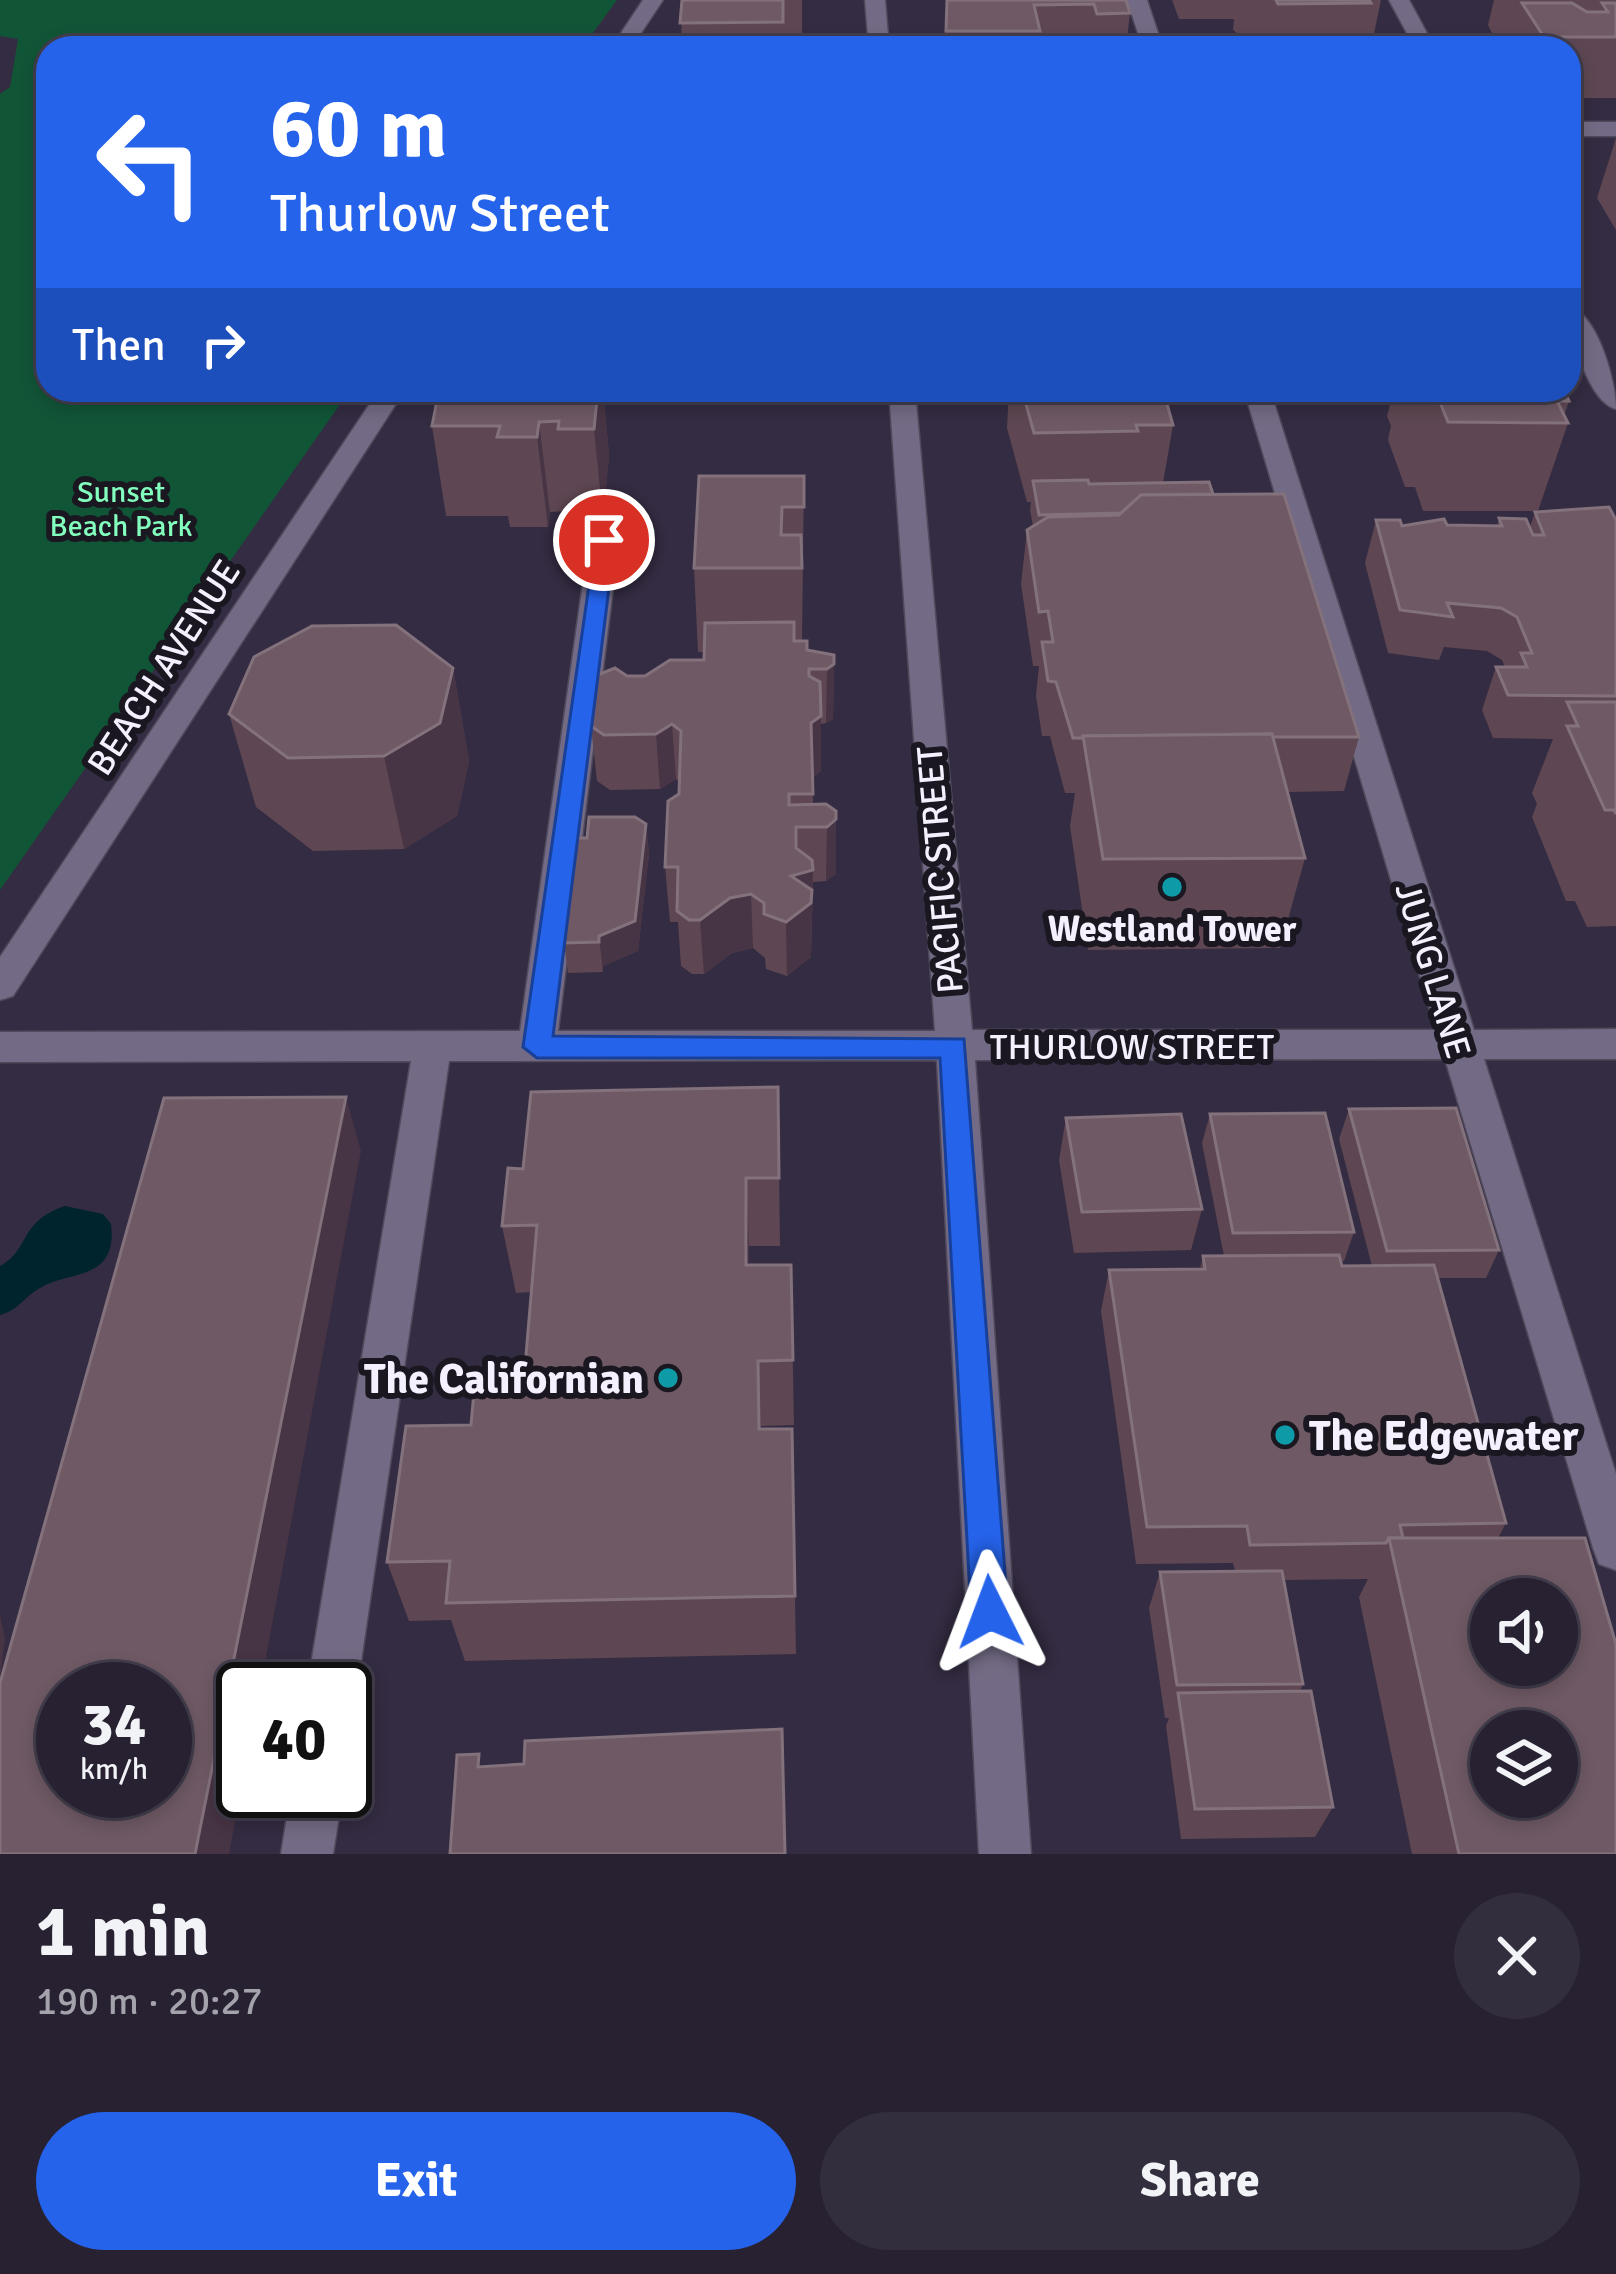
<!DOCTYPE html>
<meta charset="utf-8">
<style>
:root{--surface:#272132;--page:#332e3e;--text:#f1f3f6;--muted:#a4a3ac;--line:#433e4d;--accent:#2563eb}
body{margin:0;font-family:Signika,sans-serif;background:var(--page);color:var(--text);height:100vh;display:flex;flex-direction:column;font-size:45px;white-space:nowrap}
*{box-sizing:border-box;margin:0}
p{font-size:39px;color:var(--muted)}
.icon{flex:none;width:66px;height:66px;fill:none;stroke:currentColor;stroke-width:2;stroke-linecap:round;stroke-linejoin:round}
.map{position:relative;height:1854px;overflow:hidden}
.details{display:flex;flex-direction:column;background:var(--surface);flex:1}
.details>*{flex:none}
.top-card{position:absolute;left:36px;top:36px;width:1545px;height:366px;border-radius:36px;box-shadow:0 6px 18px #0003,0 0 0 3px var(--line);background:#2563eb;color:#fff;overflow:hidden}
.tools{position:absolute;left:1470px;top:1578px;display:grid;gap:24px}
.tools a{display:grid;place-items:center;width:108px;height:108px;border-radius:50%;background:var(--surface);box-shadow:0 6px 18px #0003,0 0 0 3px var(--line);font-size:60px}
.speed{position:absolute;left:36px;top:1662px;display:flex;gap:24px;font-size:60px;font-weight:700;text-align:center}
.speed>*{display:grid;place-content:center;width:156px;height:156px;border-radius:50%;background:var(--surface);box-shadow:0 6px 18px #0003,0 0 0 3px var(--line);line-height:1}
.speed small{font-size:30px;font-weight:400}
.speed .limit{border:6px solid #111;border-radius:18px;background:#fff;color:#111}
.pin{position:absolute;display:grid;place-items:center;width:102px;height:102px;color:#fff;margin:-51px;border:6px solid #fff;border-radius:50%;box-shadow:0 3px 12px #0007}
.me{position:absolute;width:132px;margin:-66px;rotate:357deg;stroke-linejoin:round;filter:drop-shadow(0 0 9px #0008)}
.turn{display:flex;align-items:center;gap:42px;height:252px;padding:0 36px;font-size:54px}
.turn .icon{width:156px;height:156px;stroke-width:2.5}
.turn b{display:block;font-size:84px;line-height:102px}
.then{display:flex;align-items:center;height:114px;padding:0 36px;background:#0003;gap:24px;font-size:45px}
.round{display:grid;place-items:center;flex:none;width:126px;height:126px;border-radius:63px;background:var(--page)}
.head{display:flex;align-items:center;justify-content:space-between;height:204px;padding:0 36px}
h1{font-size:72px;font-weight:800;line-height:90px}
.cta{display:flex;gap:24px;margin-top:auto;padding:24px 36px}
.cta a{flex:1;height:138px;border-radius:72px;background:var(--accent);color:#fff;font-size:48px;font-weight:800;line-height:138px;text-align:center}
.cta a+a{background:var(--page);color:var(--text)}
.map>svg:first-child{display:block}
.green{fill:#115537}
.water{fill:#00242e}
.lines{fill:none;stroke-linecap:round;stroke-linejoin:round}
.minor-casing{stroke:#4f495b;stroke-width:3}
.minor{fill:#736b85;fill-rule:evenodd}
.wall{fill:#5e4752}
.shaded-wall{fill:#473444}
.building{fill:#6e5964;stroke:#83717c;stroke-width:3;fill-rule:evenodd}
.route{fill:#2563eb;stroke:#184099;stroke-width:3}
.culture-dot{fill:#0f9aa8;stroke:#1a1721;stroke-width:4.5}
.labels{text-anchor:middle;stroke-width:12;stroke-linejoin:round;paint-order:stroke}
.far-park-label{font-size:30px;fill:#83ffbe;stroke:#1a1721}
.street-label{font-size:36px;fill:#f4f0fe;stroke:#1a1721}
.poi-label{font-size:36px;font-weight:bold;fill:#f4f0fe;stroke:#1a1721}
.near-poi-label{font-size:42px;font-weight:bold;fill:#f4f0fe;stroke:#1a1721;text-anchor:end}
</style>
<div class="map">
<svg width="1616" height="1854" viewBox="0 0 1616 1854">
<rect width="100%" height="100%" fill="#342c42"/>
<path class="green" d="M0 0H617L582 48H48V390H350L0 890V94L10 87 18 39 0 36Z"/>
<path class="water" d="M65 1206 103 1214 111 1224C118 1282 69 1270 40 1288 24 1297 19 1310 0 1315V1266C31 1249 18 1222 65 1206Z"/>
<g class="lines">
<defs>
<g id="minor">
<path d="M643 0H663L631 48H611Z"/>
<path d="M865 0H885L889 48H869Z"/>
<path d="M1127 0H1147L1163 48H1143Z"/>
<path d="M1389 0H1409L1435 48H1415Z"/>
<rect x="1569" y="122" width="47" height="14"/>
<path d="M1569 306C1598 315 1616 382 1616 409 1588 402 1569 333 1569 306Z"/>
<path d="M379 390H405L13 996 0 1000V957Z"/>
<path d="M889 390H915L972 1030H1436L1244 390H1270L1474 1030 1616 1029V1059H1484L1616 1474V1570L1599 1564 1593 1548 1445 1059 975 1060 1031 1854H979L937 1060 449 1061 357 1689 345 1708V1689H307L411 1061 0 1062V1032L520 1031 589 540 604 531 619 540 558 1031H935Z"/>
<path d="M291 1791H343L333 1854H281Z"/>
</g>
</defs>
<use href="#minor" class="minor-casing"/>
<use href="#minor" class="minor"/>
</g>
<g class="wall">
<path d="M682 0H802V38H784V48H681Z"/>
<path d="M946 0H1126L1130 13 1126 48H945Z"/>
<path d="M1172 0H1381L1371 48H1237L1235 43 1237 33 1233 30 1234 19H1179Z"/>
<path d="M1494 0H1616V98H1569V48H1499L1488 25Z"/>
<path d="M1616 138V230L1597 198Z"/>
<path d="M603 390 609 455 603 519H568L567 511 550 512 548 527H510L508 516H446L432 426Z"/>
<path d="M1009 390H1163L1173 425 1163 483 1213 494 1359 737 1344 791 1287 792 1305 858 1280 948 1088 950 1070 826 1075 793H1065L1050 736H1042L1036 696 1039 666H1033L1021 584 1027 530 1033 526 1030 510 1031 502H1027L1007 428Z"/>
<path d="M1394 390H1564L1569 401 1564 416 1568 423 1538 511H1423L1415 487H1405L1388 440 1391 426 1387 416Z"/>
<path d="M804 476 802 641 807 650 834 664 833 719 826 723 821 724V771L813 777V805L826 804 836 874 826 881 813 882 811 957 787 976 766 969 765 958 753 948 732 953 704 974H692L681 966 678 922H670L665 867 679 794V782L676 779 660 789 610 790 597 781 591 726 627 676H645L704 660V652H698L694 568Z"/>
<path d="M1535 512 1616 520V926L1587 927 1575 901H1566L1532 817 1537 804 1532 793 1553 739 1493 738 1482 710 1496 667H1505L1502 660 1487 651 1444 647 1439 660 1388 653 1365 563 1376 520 1402 526H1497L1499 518 1530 527Z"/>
<path d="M453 668 469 761 457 816 404 849 313 851 256 807 229 714Z"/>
<path d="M646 824 649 854 638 951 603 966V972L568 973 564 943 587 838Z"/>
<path d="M778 1087 780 1246H749V1265H791L794 1425 761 1426V1429H792L796 1654 465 1661 451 1620 409 1621 387 1562 471 1425 523 1391 531 1292 516 1293 502 1226 523 1169Z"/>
<path d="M1349 1109 1499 1250 1486 1278H1438L1506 1523 1498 1538 1616 1854H1412L1359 1597 1368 1579 1284 1580 1303 1684 1300 1691 1333 1807 1315 1837 1181 1839 1166 1726 1169 1718H1165L1149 1608 1160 1572 1235 1571 1233 1563 1136 1564 1101 1311 1109 1270 1200 1269 1203 1256H1224L1202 1143 1210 1114 1354 1232 1344 1261H1340L1342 1266H1372L1339 1139Z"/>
<path d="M1066 1118 1202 1209 1191 1250 1074 1253 1059 1160Z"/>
</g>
<g class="shaded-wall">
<path d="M598 390H603L609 455 603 519 594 429Z"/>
<path d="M539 422 550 512 548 527 537 437Z"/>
<path d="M834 664 833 719 826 723 827 669Z"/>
<path d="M453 668 469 761 457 816 404 849 384 756Z"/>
<path d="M821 716V771L811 778V723Z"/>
<path d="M672 724 676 779 660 789 656 734Z"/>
<path d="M836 819V874L826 881 827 827Z"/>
<path d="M646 824 649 854 638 951 603 966V972L599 936Z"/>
<path d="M813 870 811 957 787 976 786 922 791 876Z"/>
<path d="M751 894 753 948 732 953 704 974 700 920 730 898Z"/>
<path d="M346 1097 361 1151 260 1689H243V1781L229 1854H195Z"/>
<path d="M746 1178 749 1246V1332L746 1265Z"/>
<path d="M0 1615 5 1638 0 1681Z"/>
</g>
<g class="building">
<path d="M682 0H783V22L680 23Z"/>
<path d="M947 0H1126L1130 13 1097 14 1094 4 1034 5 1040 31H946Z"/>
<path d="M1276 0H1369L1371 3 1278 4Z"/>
<path d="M1522 3H1572L1587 12H1608L1602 3H1616V37H1544Z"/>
<path d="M439 390H598L594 429H558L559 421 539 422 537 437H497L500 426H432Z"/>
<path d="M1022 390H1163L1173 425H1136L1138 431 1034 433Z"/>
<path d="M1425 390H1564L1569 401H1557L1568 423 1448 422 1439 400 1429 399Z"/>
<path d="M699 476H804V507H782L781 535H801L802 568H694Z"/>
<path d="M1088 480 1089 484 1209 482 1213 494 1141 495 1121 513 1039 515 1033 481Z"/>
<path d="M1284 494 1359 737H1273L1272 734 1083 736V738H1073L1056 682 1048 681 1042 642H1053L1048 611 1039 612 1027 530 1048 517 1119 515 1141 495Z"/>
<path d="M1609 507 1616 520V696L1508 695 1496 667H1527L1521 653H1532L1517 617 1501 608 1447 603 1453 617 1400 610 1376 520H1400L1402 526 1444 519 1447 525 1502 526 1499 518 1526 519 1533 535H1544L1535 512Z"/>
<path d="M794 622V641H807V650L834 655V664L827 669H809V676L820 682 821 716 811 723 813 794H789V805L826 804 836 811V819L827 827H796V848L812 860 813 870 791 876 812 890 811 903 786 922 764 914V903L751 894 730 898 700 920H689L677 911 678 867H665L668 801 679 794 681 731 672 724 656 734 604 735 591 726 595 676 615 668 627 676H645L670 660H704L705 623Z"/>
<path d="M396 625 453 668 440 723 384 756 288 758 229 714 254 657 312 626Z"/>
<path d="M1567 702H1616V814L1614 810H1605L1567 726H1578Z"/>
<path d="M1272 734 1305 858 1103 859 1083 736Z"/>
<path d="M589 817H635L646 824 635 921 599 936V942L564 943 574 838H587Z"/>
<path d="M778 1087 779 1178H746V1265H791L793 1360 758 1361 759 1429H792L795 1596 446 1603 450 1561 387 1562 406 1426 471 1425 474 1392 523 1391 537 1225 502 1226 508 1168 523 1169 531 1092Z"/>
<path d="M346 1097 195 1854H0V1683L164 1098ZM63 1689H165V1791H63Z"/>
<path d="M1456 1108 1499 1250 1387 1251 1349 1109Z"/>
<path d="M1325 1113 1354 1232 1233 1233 1210 1114Z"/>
<path d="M1181 1114 1202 1209 1082 1212 1066 1118Z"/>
<path d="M1339 1255 1342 1266 1434 1265 1506 1523 1400 1525 1403 1538H1389L1386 1543 1250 1545 1247 1526 1147 1527 1109 1270 1205 1269 1203 1256Z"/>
<path d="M1389 1538H1585L1616 1644V1854H1459ZM1491 1599H1557V1665H1491ZM1491 1731H1557V1797H1491Z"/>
<path d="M1282 1571 1303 1684 1177 1685 1160 1572Z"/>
<path d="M1311 1691 1333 1807 1195 1809 1178 1693Z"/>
<path d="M782 1729 785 1854H450L457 1755 479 1754 478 1767 524 1764 525 1741Z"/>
</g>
<path class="route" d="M596 536 615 540 553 1036 964 1039 1008 1612 1003 1625 990 1630 977 1625 971 1612 940 1058H537L523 1047Z"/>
<g class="culture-dot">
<circle cx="1172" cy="887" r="12"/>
<circle cx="668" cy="1378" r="12"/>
<circle cx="1285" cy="1435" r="12"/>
</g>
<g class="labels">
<g class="far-park-label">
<text x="121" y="502">Sunset<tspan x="121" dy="34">Beach Park</tspan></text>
</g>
<g class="street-label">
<text transform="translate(163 667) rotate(-57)" y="13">BEACH AVENUE</text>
<text transform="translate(939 870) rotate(-95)" y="13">PACIFIC STREET</text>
<text transform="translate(1434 970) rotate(73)" y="13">JUNG LANE</text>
<text x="1132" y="1059">THURLOW STREET</text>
</g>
<g class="poi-label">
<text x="1172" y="941">Westland Tower</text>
</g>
<g class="near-poi-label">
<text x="644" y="1393">The Californian</text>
<text x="1309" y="1450" text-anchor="start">The Edgewater</text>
</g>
</g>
</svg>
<div class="tools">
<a><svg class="icon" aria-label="sound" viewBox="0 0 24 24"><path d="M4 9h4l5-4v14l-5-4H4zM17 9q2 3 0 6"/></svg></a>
<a><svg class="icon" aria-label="layers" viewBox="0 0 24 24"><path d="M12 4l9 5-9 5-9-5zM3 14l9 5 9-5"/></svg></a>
</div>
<div class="speed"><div>34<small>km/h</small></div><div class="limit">40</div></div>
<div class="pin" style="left:604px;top:540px;background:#d93025"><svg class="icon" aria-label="arrive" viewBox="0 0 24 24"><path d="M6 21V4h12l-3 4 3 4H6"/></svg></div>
<svg class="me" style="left:990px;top:1612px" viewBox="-20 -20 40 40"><path d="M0-17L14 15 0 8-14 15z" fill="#2563eb" stroke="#fff" stroke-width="4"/></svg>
<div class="top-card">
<div class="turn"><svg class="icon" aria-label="left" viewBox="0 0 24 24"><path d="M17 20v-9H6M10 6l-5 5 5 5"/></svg><div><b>60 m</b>Thurlow Street</div></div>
<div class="then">Then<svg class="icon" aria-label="right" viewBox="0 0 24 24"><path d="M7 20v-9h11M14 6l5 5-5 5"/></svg></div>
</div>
</div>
<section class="details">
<div class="head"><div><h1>1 min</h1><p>190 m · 20:27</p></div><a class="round"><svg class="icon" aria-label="close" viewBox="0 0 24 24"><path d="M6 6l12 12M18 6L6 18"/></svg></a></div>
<div class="cta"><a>Exit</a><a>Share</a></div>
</section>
